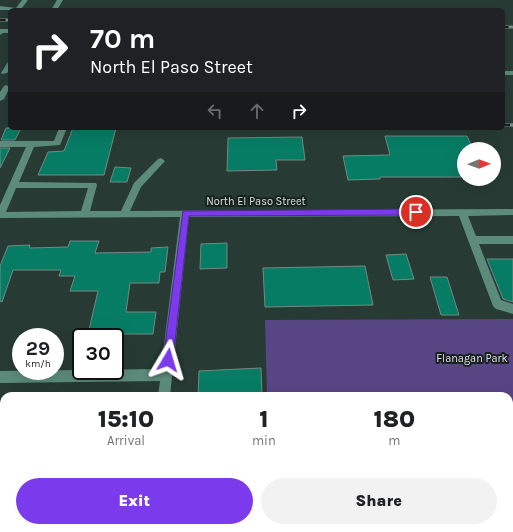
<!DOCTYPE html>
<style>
:root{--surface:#fff;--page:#f2f2f2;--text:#202124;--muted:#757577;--accent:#7c3aed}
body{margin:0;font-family:Karla,sans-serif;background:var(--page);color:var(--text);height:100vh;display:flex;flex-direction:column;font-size:15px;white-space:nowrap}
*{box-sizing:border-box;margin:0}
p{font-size:13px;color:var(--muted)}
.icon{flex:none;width:22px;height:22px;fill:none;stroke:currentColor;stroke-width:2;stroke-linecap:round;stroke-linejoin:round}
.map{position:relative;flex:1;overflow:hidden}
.sheet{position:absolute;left:0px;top:392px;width:513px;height:140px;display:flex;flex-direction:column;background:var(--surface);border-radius:12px 12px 0 0;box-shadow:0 4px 16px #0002}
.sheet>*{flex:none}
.top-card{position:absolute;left:8px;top:8px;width:497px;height:122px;border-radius:6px;box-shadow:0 4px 16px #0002;background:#202124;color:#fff;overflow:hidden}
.needle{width:26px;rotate:89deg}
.controls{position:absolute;left:457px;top:142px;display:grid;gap:8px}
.controls a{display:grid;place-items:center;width:44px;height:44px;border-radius:50%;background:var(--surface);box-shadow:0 4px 16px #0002;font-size:20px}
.speed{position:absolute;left:12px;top:328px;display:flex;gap:8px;font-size:20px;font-weight:700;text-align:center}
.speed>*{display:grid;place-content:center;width:52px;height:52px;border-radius:50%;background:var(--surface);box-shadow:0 4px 16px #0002;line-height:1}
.speed small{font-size:10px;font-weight:400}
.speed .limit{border:2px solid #111;border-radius:6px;background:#fff;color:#111}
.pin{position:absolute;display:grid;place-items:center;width:34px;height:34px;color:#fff;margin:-17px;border:2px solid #fff;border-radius:50%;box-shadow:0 1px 4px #0007}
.me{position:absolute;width:44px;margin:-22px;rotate:7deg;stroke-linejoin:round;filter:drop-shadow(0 0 3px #0008)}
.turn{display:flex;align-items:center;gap:14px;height:84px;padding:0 16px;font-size:18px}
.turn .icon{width:52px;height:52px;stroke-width:2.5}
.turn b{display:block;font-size:28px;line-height:34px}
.lanes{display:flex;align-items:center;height:38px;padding:0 16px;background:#0003;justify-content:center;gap:20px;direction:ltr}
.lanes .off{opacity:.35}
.eta{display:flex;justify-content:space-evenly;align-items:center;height:68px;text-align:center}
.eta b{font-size:24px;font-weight:800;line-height:28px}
.button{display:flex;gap:8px;margin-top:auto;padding:8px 16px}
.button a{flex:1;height:46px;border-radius:24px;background:var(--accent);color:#fff;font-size:16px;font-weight:800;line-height:46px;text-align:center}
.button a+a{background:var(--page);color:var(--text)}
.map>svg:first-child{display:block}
.green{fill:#574584}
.building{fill:#077c64;stroke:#738982}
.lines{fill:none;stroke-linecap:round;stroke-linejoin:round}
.minor{fill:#5c8b7c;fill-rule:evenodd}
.rail-far1-casing{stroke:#7c8c86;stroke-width:3}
.rail-casing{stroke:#7c8c86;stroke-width:3.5}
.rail-far1{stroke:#17201c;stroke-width:2;stroke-dasharray:5.5;stroke-linecap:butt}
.rail{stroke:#17201c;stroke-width:2.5;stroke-dasharray:7;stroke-linecap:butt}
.route{fill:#7c3aed;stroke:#51269a}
.labels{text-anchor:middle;stroke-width:4;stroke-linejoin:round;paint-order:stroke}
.street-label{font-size:11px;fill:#d6e2de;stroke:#17201c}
.park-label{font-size:11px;fill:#e1ddf3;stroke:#17201c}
</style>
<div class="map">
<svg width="513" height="532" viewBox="0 0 513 532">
<rect width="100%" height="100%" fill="#273b34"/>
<path class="green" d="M513 319V532H272V528H509V396H267L265 320Z"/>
<g class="building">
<path d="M6 128H21L15 140H1Z"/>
<path d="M73 128H116L104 175H38L48 152 64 151Z"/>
<path d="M385 136H467L473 149H464V177H380V179L348 180 343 156 390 155Z"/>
<path d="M302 137 305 160H276L277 170 227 171 228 138Z"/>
<path d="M0 148H10L0 168Z"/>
<path d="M115 167 131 168 127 182H110Z"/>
<path d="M70 241H99L95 253 151 252V248L168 247 165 272H160L159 283H130L126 312H156L153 334H88L98 291H70L75 276H59L61 270H13L2 302 0 301V266L8 246 30 245 29 248 68 247Z"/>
<path d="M227 243V268L200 269 201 244Z"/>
<path d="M406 254 414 279 393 280 386 255Z"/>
<path d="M487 259H513V302L503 299Z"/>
<path d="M365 266 373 305 265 307 263 268Z"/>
<path d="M430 277H447L459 315H441Z"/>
<path d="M261 368 262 396H198L199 371Z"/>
</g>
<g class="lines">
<g class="minor">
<path d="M22 0H28L22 8H45L48 10H0V6L16 8Z"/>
<path d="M57 0H63L57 10H51Z"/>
<path d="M0 29H10V33H3L0 35Z"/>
<path d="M10 61V69L7 73 2 74 1 73 8 62Z"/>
<rect x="503" y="71" width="10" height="4"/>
<path d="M6 85 10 87 4 99 0 101V92L4 86Z"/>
<path d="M59 128H67L60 145 34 147 19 182 96 183 97 185 90 211H121L134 183 158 159 161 158 165 161 141 187 130 211 513 209V215L468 216 476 236H513V244H479L501 300 513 304V314L496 309 493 306 459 216 189 217 170 396H158L160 381 0 383V371L161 369 180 217 0 218V205L26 147H0V141H54ZM16 188H88L81 211 6 212Z"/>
<rect x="140" y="528" width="14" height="4"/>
</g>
<defs>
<g id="rail-far1">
<path d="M0 20H10"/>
<path d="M503 27H512"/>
</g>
<g id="rail">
<path d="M503 125H513"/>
<path d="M255 128H304"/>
</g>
</defs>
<use href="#rail-far1" class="rail-far1-casing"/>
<use href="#rail" class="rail-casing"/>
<use href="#rail-far1" class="rail-far1"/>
<use href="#rail" class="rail"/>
</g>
<path class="route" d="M416 209 420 212 416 215 189 216 173 360 172 364 168 365 164 364 163 360 183 211Z"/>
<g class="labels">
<g class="street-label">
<text x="256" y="205">North El Paso Street</text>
</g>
<g class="park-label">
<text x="472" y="362">Flanagan Park</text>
</g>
</g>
</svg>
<div class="controls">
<a><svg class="needle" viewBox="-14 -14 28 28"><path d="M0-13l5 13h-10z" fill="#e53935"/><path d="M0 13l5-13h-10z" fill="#757577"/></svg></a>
</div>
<div class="speed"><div>29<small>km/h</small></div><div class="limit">30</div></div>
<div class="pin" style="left:416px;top:212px;background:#d93025"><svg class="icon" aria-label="arrive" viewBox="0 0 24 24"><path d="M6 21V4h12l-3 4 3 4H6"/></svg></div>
<svg class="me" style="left:168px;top:360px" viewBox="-20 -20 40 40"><path d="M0-17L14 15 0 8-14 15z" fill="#7c3aed" stroke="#fff" stroke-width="4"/></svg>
<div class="top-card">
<div class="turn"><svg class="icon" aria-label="right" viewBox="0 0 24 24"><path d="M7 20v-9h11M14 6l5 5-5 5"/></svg><div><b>70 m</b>North El Paso Street</div></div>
<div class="lanes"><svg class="icon off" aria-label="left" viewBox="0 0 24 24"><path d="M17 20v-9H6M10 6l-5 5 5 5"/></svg><svg class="icon off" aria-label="ahead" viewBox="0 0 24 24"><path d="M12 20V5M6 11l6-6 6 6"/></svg><svg class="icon" aria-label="right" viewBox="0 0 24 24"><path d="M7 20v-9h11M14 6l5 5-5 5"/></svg></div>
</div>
<section class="sheet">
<div class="eta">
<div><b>15:10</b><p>Arrival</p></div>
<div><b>1</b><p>min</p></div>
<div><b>180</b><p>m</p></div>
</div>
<div class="button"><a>Exit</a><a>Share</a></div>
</section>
</div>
